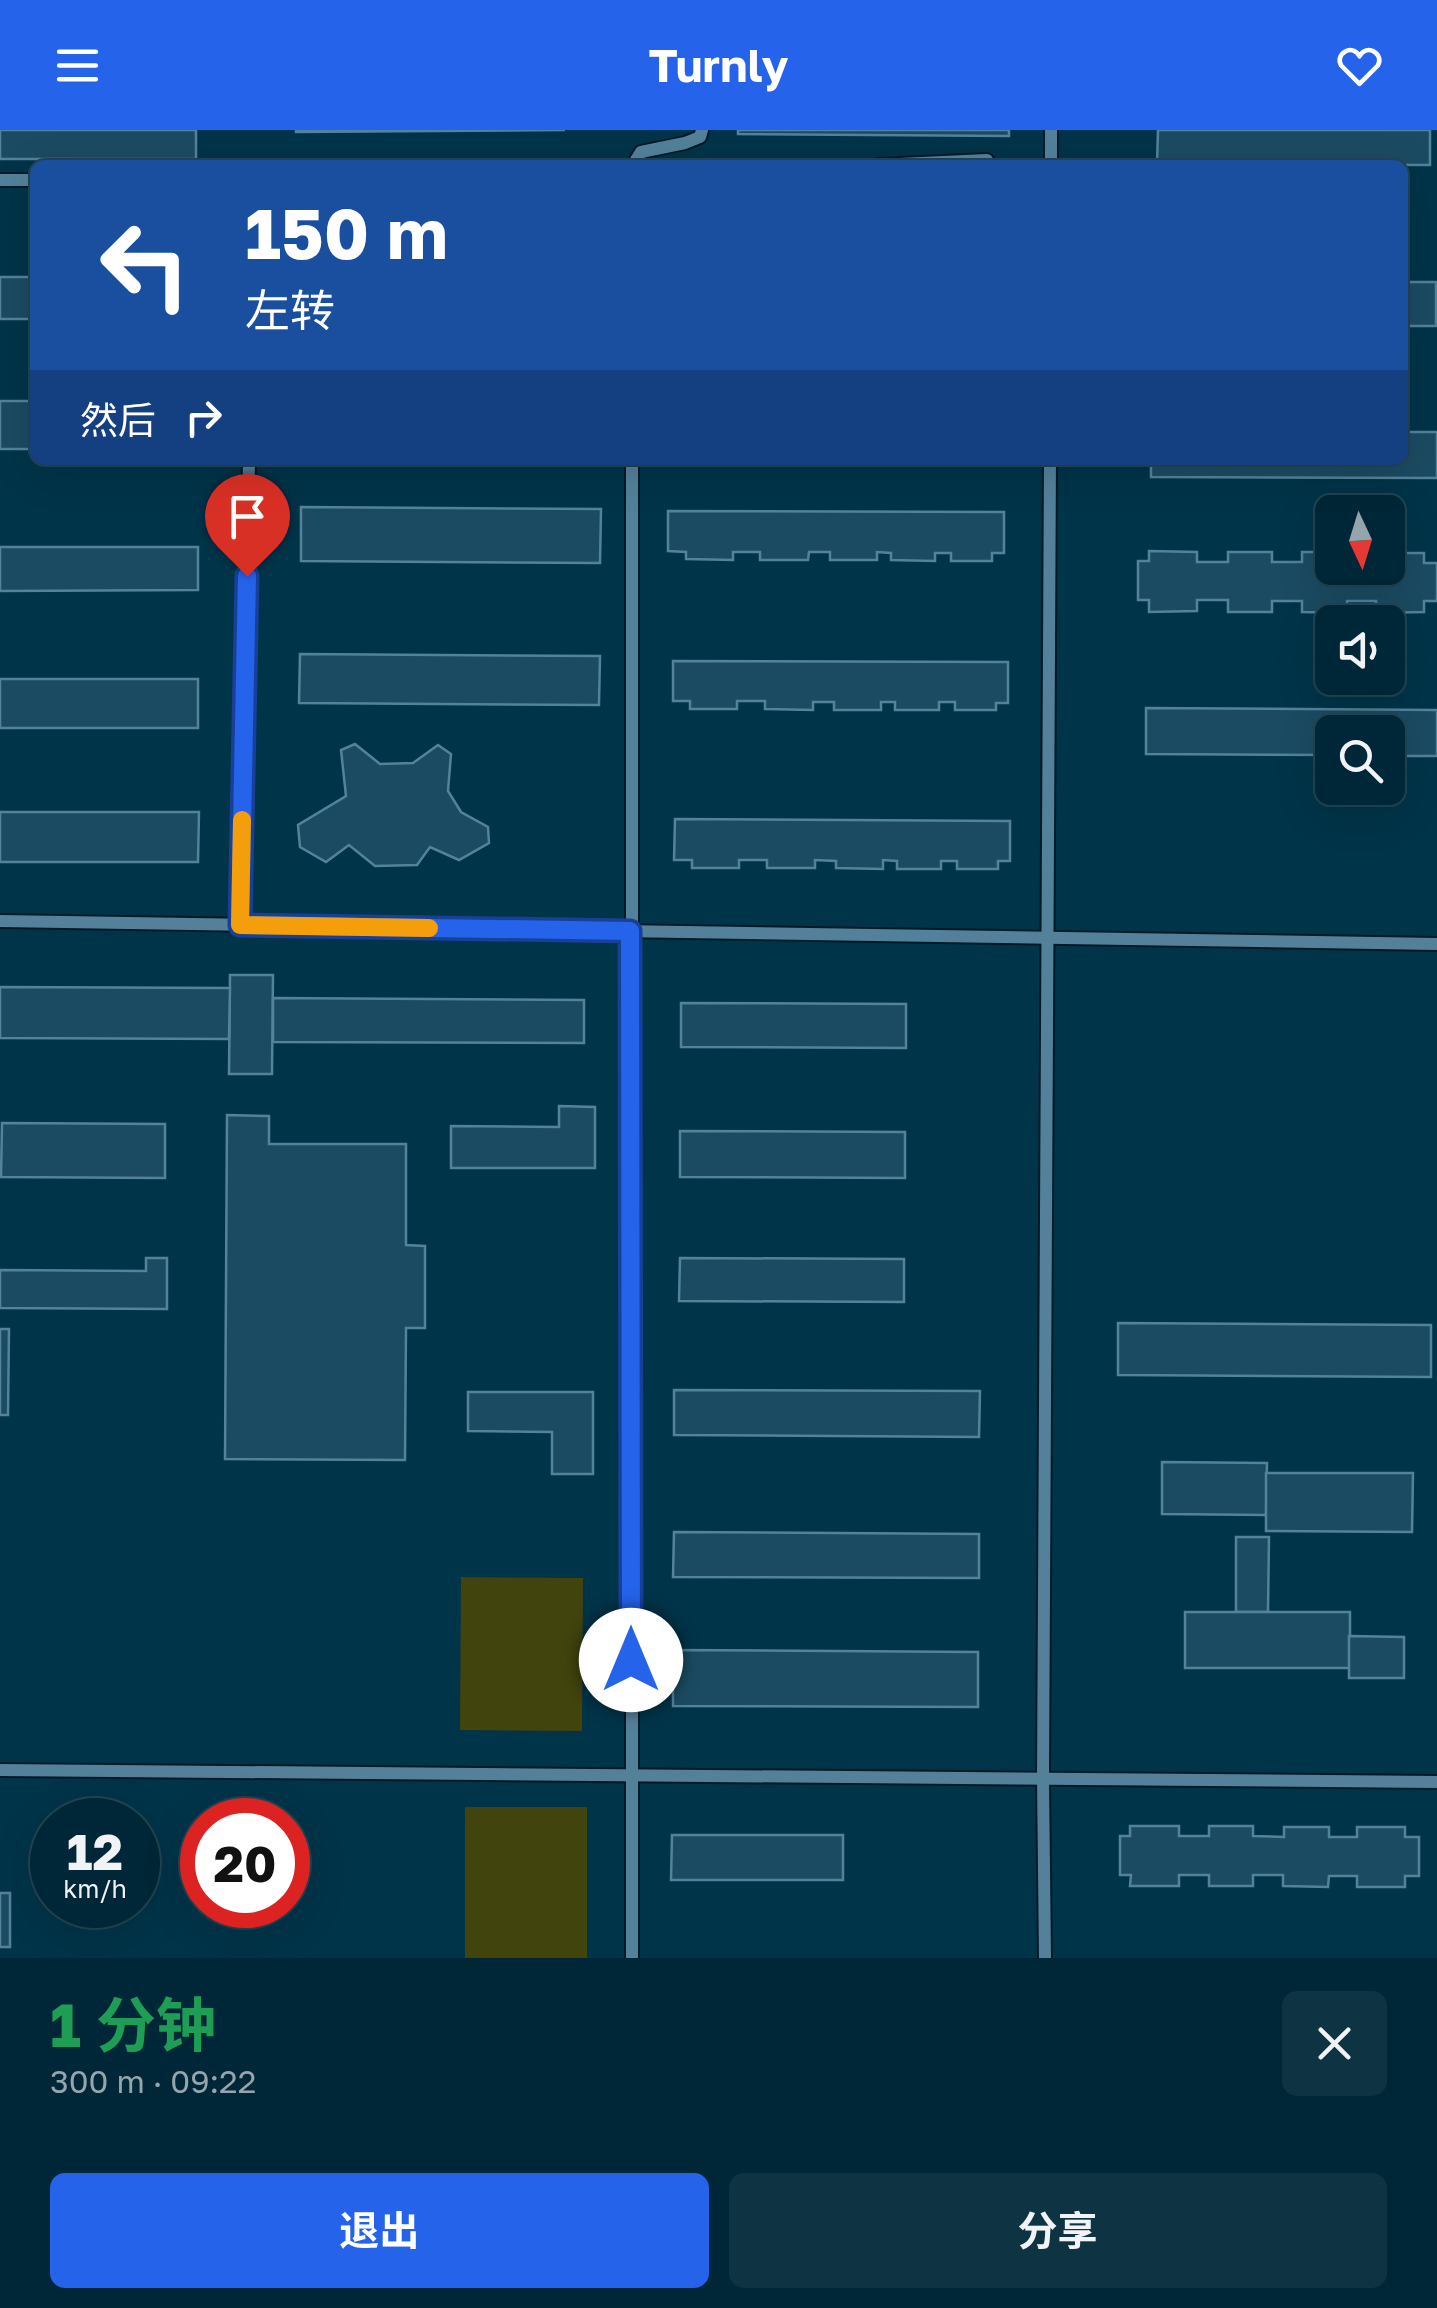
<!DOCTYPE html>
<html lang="zh">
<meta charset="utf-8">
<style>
:root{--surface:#002737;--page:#0e3342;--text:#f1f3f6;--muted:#95a5ad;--line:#224452;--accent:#2563eb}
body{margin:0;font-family:"Golos Text","Noto Sans SC",sans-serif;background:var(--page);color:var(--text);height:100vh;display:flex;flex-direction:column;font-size:38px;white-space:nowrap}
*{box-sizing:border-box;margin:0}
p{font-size:32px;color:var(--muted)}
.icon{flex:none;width:55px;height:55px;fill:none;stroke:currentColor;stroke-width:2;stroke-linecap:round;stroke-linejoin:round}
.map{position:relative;height:1828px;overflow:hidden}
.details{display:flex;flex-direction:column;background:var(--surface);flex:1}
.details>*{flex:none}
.guide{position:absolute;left:30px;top:30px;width:1378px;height:305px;border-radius:15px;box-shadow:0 10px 40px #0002,0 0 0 2px var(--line);background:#1a4fa0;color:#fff;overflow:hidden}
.needle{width:65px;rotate:176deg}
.tools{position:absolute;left:1315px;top:365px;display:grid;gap:20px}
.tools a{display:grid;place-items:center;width:90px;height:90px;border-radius:15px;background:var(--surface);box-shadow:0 10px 40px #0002,0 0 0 2px var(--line);font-size:50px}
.speed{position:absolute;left:30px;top:1668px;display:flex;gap:20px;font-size:50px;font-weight:700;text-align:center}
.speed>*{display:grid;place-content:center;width:130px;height:130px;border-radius:50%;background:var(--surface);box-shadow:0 10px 40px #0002,0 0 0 2px var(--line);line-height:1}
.speed small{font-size:25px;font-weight:400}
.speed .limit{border:15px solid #d22;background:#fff;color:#111}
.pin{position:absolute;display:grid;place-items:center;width:85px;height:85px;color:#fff;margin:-102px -42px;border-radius:50% 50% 50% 0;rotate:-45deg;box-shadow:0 0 10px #0007}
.pin .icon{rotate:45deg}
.me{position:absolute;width:110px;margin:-55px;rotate:0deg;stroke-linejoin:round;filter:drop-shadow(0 0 8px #0008)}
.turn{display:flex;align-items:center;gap:35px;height:210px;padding:0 50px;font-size:45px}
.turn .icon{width:130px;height:130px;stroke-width:2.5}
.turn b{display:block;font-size:70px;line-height:85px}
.then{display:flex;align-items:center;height:95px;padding:0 50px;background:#0003;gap:20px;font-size:38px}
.round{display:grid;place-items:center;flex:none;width:105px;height:105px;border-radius:15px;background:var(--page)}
.headline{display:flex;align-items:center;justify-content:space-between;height:170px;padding:0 50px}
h1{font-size:60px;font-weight:700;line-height:75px;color:#1e9e55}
.action{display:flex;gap:20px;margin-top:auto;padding:20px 50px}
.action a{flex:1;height:115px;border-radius:15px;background:var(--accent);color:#fff;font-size:40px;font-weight:700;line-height:115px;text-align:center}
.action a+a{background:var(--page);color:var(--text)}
header{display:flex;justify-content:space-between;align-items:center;height:130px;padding:0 50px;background:var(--accent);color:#fff;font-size:45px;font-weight:700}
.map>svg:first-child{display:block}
.green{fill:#41440d}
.building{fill:#1b4b62;stroke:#54829b;stroke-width:2.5}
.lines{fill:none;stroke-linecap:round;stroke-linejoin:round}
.lane-casing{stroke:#031a26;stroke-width:16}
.lane{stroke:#53819a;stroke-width:12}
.route-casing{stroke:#184099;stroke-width:25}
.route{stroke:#2563eb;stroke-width:18}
.slow{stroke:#f59e0b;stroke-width:18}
</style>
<header><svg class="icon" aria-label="menu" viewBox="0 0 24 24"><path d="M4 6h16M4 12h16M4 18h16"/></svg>Turnly<svg class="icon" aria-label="heart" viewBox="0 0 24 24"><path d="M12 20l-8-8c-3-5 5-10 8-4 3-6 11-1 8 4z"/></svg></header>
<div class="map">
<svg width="1437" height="1828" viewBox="0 0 1437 1828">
<rect width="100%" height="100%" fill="#003449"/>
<g class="green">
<path d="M461 1447 583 1448 582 1601 460 1600Z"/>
<rect x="465" y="1677" width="122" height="151"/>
</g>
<g class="building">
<rect x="0" y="0" width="196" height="29"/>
<path d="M296 0H565L296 2Z"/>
<path d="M738 0H1009V6L738 4Z"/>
<path d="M1158 0H1430V35L1157 34Z"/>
<rect x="0" y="147" width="35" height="42"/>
<rect x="1402" y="152" width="34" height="44"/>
<rect x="0" y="271" width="35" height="48"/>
<path d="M1402 302H1437V348L1151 347V330H1402Z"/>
<path d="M301 377 601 379 600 433 301 431Z"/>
<path d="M668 381 1004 382V423H992V431H951V423H935V431L891 430V423L877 422V430H830V422H809L808 430H760V422H733V430L686 429V422L668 421Z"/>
<path d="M0 417H198V460L0 461Z"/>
<path d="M1149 421 1197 422V432H1228V422H1272V432H1302V422H1332V438H1388V423H1424V433H1437V471H1424V482L1376 483V471H1347V483L1302 482V471H1272V482H1228V470H1197V481L1149 482V470H1138V431H1149Z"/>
<path d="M300 524 600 526 599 575 299 573Z"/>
<path d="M673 531 1008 532V573H996V580H955V572H939V580H895V572H881V580H834V572H813V580L765 579V571H737V579H690V571H673Z"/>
<rect x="0" y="549" width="198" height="49"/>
<path d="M1146 578 1437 580V626H1388V602H1332V625L1146 624Z"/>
<path d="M355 614 380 634 413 633 438 615 451 624 448 661 461 682 488 697 489 713 459 730 430 717 417 735 375 736 349 715 326 732 300 717 298 695 346 666 341 620Z"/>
<path d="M0 682H199L198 732H0Z"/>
<path d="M675 689 1010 691V731H998V739H957V731H941V739H897V731L883 730V739L836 738V731L815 730V738H767V730H739V738H692V730H674Z"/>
<path d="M230 845H273L272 944H229Z"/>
<path d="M0 857 230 858 229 909 0 908Z"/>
<path d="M273 868 584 870V913L273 912Z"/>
<path d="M681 873 906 874V918L681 917Z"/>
<path d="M559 976 595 977V1038H451V996L559 997Z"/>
<path d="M227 985 269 986V1014H406V1115L425 1116V1198H406L405 1330 225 1329Z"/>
<path d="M2 993 165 994V1048L1 1047Z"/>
<path d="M680 1001 905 1002V1048L680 1047Z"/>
<path d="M146 1128H167V1179L0 1178V1140L146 1141Z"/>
<path d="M680 1128 904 1129V1172L679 1171Z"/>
<path d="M1118 1193 1431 1195V1247L1118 1245Z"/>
<path d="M0 1199H9L8 1285H0Z"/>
<path d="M674 1260 980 1261 979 1307 674 1305Z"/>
<path d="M468 1262H593V1344H552V1302L468 1301Z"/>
<path d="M1162 1332 1267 1333 1266 1385 1162 1384Z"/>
<path d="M1266 1343H1413L1412 1402 1266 1401Z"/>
<path d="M674 1402 979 1404V1448L673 1447Z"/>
<path d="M1236 1407H1269L1268 1482H1236Z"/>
<rect x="1185" y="1482" width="165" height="56"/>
<path d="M1349 1506 1404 1507V1548H1349Z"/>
<path d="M673 1520 978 1522V1577L673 1576Z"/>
<path d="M1130 1696H1179V1706H1209V1696H1253V1706L1284 1707V1697H1329V1707H1357V1697H1405V1707H1419V1746H1405V1757H1357V1746H1329L1328 1757 1283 1756V1745H1253V1756H1209V1745H1179V1756H1130L1131 1745H1120V1706H1130Z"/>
<path d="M672 1705H843V1750H671Z"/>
<rect x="0" y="1763" width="10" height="54"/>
</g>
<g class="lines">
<defs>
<g id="lane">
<path d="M633 35 641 22 685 13 700 7 702 0"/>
<path d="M878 35 987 30"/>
<path d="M1051 35V0"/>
<path d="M0 50H35"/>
<path d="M0 791 1437 814"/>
<path d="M240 795 249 330"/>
<path d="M0 1640 1437 1652"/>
<path d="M632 1828V330"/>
<path d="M1045 1828 1043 1649 1050 330"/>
</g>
</defs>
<use href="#lane" class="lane-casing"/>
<use href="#lane" class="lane"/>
</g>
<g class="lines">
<defs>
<path id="route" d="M247 446 240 795 630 801 631 1530"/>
</defs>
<use href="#route" class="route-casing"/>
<use href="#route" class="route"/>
<path class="slow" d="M242 690 240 795 429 798"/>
</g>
</svg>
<div class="tools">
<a><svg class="needle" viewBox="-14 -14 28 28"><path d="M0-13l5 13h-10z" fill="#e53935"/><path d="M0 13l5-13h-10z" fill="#95a5ad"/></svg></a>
<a><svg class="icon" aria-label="sound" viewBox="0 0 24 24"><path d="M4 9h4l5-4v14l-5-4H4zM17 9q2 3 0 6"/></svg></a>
<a><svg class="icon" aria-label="search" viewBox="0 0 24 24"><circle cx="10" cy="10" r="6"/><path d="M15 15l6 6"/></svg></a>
</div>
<div class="speed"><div>12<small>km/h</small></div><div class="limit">20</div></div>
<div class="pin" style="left:247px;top:446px;background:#d93025"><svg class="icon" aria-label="arrive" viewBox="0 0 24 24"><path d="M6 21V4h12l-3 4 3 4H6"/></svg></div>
<svg class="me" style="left:631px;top:1530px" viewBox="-20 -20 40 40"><circle r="19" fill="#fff"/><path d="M0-13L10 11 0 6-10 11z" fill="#2563eb"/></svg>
<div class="guide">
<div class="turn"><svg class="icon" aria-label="left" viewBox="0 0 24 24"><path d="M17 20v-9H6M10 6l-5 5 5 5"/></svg><div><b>150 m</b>左转</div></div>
<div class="then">然后<svg class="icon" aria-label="right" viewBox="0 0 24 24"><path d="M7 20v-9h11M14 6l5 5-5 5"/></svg></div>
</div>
</div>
<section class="details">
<div class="headline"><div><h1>1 分钟</h1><p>300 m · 09:22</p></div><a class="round"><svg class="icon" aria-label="close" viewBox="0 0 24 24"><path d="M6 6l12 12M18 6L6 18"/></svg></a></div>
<div class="action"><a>退出</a><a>分享</a></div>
</section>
